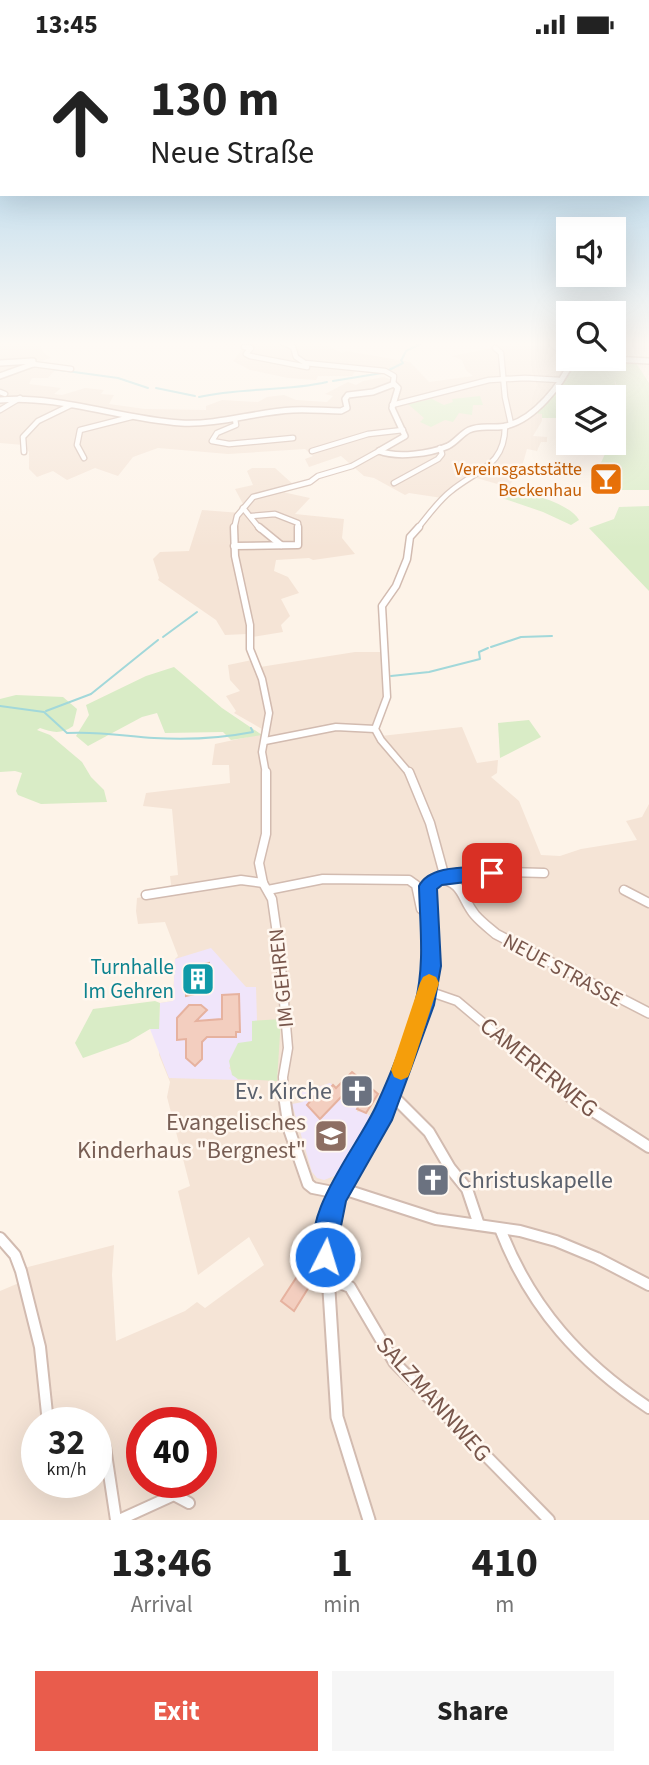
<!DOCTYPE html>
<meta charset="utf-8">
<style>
:root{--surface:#fff;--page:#f6f6f6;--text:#222;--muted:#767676;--accent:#e95c4c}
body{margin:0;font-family:"Source Sans 3",sans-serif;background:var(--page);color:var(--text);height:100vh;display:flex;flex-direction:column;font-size:26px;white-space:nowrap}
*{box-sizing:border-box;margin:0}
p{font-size:23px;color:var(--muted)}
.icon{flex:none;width:38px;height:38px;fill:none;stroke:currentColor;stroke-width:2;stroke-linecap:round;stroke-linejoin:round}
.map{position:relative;height:1471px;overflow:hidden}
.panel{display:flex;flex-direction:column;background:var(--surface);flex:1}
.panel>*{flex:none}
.guide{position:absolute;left:0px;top:0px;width:649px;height:147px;box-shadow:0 7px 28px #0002;background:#fff;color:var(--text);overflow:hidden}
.buttons{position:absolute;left:556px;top:168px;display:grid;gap:14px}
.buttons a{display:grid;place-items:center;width:70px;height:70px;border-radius:0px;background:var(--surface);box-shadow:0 7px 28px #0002;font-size:35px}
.speed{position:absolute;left:21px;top:1358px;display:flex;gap:14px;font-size:35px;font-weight:700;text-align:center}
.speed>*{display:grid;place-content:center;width:91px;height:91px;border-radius:50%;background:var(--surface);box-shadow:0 7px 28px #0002;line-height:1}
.speed small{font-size:18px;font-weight:400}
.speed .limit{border:10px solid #d22;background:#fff;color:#111}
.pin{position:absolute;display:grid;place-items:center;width:60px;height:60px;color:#fff;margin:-30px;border-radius:14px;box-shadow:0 4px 10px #0006}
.me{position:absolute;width:77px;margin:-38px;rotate:5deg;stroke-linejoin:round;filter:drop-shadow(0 0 5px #0008)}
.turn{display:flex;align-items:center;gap:24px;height:147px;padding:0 35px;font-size:32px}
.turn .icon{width:91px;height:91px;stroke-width:2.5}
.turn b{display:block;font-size:49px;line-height:60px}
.eta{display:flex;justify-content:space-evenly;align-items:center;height:119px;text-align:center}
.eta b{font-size:42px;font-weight:700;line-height:49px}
.action{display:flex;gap:14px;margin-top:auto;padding:14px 35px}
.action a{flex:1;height:80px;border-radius:0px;background:var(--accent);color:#fff;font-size:28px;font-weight:700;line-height:80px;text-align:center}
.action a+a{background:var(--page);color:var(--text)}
.status{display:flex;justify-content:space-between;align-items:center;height:49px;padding:0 35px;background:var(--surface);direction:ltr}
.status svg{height:19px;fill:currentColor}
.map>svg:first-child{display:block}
.residential{fill:#f5e4d6;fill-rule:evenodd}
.education{fill:#f0e5fa}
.green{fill:#d9ecc6}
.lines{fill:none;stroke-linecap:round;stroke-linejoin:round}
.stream{stroke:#a2d8da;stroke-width:2}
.building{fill:#f3cebf;stroke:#e6b29f;stroke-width:2}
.minor-far3-casing{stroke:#d2bbb0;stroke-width:7}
.minor-far2-casing{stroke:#d2bbb0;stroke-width:9}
.minor-far1-casing{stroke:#d2bbb0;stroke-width:11}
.minor-casing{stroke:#d2bbb0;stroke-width:14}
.tertiary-far2-casing{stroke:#d2bbb0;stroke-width:8}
.tertiary-far1-casing{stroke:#d2bbb0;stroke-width:12}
.tertiary-casing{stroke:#d2bbb0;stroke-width:15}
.minor-far3{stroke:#fff;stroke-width:4.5}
.minor-far2{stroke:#fff;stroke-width:6}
.minor-far1{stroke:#fff;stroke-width:8}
.minor{stroke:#fff;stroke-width:10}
.tertiary-far2{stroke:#fff;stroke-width:5}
.tertiary-far1{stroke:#fff;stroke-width:9}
.tertiary{stroke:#fff;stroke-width:11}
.route{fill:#1a73e8;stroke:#114b97;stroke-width:2}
.slow{fill:#f59e0b}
.labels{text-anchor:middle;stroke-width:5;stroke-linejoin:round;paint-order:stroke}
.far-food-label{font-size:18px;fill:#c56008;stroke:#fff7ef;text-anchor:end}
.culture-label{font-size:21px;fill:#0d838f;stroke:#fff7ef;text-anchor:end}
.street-label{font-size:21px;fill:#78564b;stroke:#fff7ef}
.near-street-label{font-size:24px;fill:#78564b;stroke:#fff7ef}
.near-worship-label{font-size:24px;fill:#5b616d;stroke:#fff7ef;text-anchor:end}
.near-education-label{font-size:24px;fill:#785e54;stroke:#fff7ef;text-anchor:end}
</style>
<div class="status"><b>13:45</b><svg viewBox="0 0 49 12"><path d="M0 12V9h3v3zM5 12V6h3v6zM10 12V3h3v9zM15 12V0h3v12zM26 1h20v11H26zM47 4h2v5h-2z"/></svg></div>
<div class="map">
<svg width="649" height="1471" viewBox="0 0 649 1471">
<rect width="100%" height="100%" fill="#fdf3e8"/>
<g class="residential">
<path d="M0 293H38L43 303 51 309 37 313 29 309 12 311 21 321 35 317 68 320 55 321 48 329H32L29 335 61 339 54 345 62 346 85 339 104 341 101 345 114 346 109 355 145 360 206 361V357L222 351 258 353 267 348 284 346 296 351 327 353 333 347 325 345 348 333 356 336 363 332 383 328 396 332 395 326 357 319 352 327H318L316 331 288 329 250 321 233 312 244 298 220 295 224 293H325L322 294 342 304 346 302 410 313 429 333 473 327 466 321 462 311 452 307 523 293 528 297 551 295 568 315 542 350 528 363 542 365V372L533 387 547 388V393H541L537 402 527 400 521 421 508 438 473 428 442 449 409 444 405 446 374 429 364 427 341 407 309 418 305 410 313 407 305 400 228 405 158 399 133 408 118 427 95 419 67 431 53 422 37 428 29 420V403L23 396 0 394Z"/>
<path d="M252 419H275L295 437 278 442 310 449 295 465 344 470 342 489 355 505 313 511 309 509 276 511 274 522 288 528 299 544 281 550 290 567 281 576 283 583 252 588V598L260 618 355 603H381L384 651 373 673V686L381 687 462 678 477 714 498 711 497 724 491 728 519 752 541 806 560 807 581 800 637 791 626 772 642 768 649 755V1471H0V1242L26 1231 24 1219 114 1196 112 1226 116 1292 185 1262 197 1253 205 1259 264 1216 249 1188 198 1226 178 1142 190 1137 167 1048 170 1033 159 1006 160 954 173 952 175 910 178 907 165 873 138 875 136 862 137 849 172 843 170 827 178 826 172 760 143 757 146 744 230 734 229 716H212L215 695 262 685V680L234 664 236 662 226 647 240 642 230 631 228 616 252 611 247 585 225 586 216 571 158 531 159 529 153 510 160 503 189 502 202 461 241 464 247 456 243 455 235 440 253 436 247 422ZM37 1374H96V1433H37ZM142 1374H201V1433H142Z"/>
</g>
<g class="education">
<path d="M211 899 246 938H256L257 972 252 973V992L229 1019 238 1031 169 1029 150 980H159L160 954 173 952 175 910Z"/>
<path d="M330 1034 358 1058 357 1063 363 1062 373 1069 337 1126 324 1131 317 1129 312 1123 292 1055 303 1053 302 1043Z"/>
</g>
<g class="green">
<path d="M574 310H610L629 313 621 315 636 314 649 334V441H609L602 438 599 418 610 394H614C614 372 627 352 614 331L619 346 617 369H614V348H569V369H542V365L531 364 537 360Z"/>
<path d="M480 347 483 356H473L472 366 459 364 453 373 445 371 431 378 420 373 424 369 408 355 432 350 444 356 453 353 452 350Z"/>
<path d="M508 439C526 443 570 454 579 471L571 476 543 463 502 449Z"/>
<path d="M649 457V542L589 479 614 470 619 458Z"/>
<path d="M174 618 222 659 262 686 231 691 223 683 165 684 157 664 142 668 88 697 76 687 89 666 86 656 146 627Z"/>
<path d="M16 646 63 648 77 660 73 677C62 685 53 684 40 679L37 681 50 686 82 713 91 728 104 741 107 753 41 755 18 746 16 742 22 724 15 722 0 723V650Z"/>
<path d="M529 671 541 688 500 709 498 674Z"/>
<path d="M155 952 160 954 159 980H150L128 993 83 1009 75 994 93 960Z"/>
<path d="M281 970 277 1032 238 1030 232 1026 229 1012 238 994 252 992V972Z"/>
</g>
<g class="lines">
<g class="stream">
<path d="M402 310 406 302 424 293"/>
<path d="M52 320 118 329 148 339"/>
<path d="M389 321 403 314 401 311"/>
<path d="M333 332 382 324"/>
<path d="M156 339 195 347"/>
<path d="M199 348C241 338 284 343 327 333"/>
<path d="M163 588 197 563"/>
<path d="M491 598 521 588 552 587"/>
<path d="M391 627 429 623 480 610 479 603 488 599"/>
<path d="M0 657 44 663 67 684C97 682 125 687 154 689 187 691 222 689 253 683L251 679"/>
<path d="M46 662 91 645 158 591"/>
</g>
</g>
<g class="building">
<path d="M209 914 210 940 195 942V945L186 947V919Z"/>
<path d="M239 945 240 983H236V988H207L202 993V1010L195 1017 186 1009V990L177 991V969L189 956H201L207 961 196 972 222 970V946Z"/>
<path d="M352 1023 378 1045 366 1064 357 1060 358 1058 344 1045 320 1070 307 1056 320 1040 325 1044 333 1036 336 1039Z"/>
<path d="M436 1118H440L445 1127 428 1144 421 1137Z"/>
<path d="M305 1221 312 1226 309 1231 312 1233 294 1262 281 1252 300 1223 303 1225Z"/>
</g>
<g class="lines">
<defs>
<g id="minor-far3">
<path d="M282 293 293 298 296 308 305 314 385 322 394 327 393 335"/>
<path d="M552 295 572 313"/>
<path d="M244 298 251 299 246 305 250 307 307 318"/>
<path d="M495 299 501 304 505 348 511 375"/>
<path d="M33 315 71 320"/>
<path d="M0 343 5 345"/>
<path d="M392 356 489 331 525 329 560 331"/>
<path d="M0 361 20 349"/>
<path d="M235 370 236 376 217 384 212 392 229 395 293 389"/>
<path d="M312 402 368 385 403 381"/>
<path d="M24 403 23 388 38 372 71 356"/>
<path d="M84 409 77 396 80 381 131 368"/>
<path d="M394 434 438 410 442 405 440 399"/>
<path d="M243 459 260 480"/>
<path d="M252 467 275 465 298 474V480"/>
<path d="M234 480 237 467 253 448 310 433 318 427 352 417 379 402"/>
<path d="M417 480C428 467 438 452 451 442 478 420 505 417 505 377"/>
</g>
<g id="minor-far2">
<path d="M234 478 235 507 250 576V600L262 630 269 664 262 703 266 725"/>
<path d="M259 478 281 496"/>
<path d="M234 497 298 496V478"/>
<path d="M265 692 336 678 375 680"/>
<path d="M410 725 381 691 375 680 387 648 382 557 396 537 407 510 410 488 419 478"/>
</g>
<g id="minor-far1">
<path d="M266 723V785L259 814 263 834 272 850 280 906 288 999 283 1028 284 1047"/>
<path d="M409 723 430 774 445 829 507 823 544 824"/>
<path d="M268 841 323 830 409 831 416 836 421 860 429 865"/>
<path d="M624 841 649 854"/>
<path d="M146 846 241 831 263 834"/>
<path d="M428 942 457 952 570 1047"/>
</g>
<g id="minor">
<path d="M284 1046 289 1080 308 1135 313 1139 338 1144"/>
<path d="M392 1046 429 1083 450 1119 467 1140 479 1176"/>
<path d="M568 1046 649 1098"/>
<path d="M340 1139 436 1170 520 1182 556 1192 597 1209 649 1236"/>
<path d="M501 1182C531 1259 581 1314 649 1359"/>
<path d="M0 1189 15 1206 21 1222 40 1298 48 1374"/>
<path d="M327 1229 350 1238 394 1313 549 1471"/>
<path d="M96 1388 105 1398 116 1471"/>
<path d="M119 1471 174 1446 189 1454"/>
</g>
<g id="tertiary-far2">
<path d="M613 310 649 312"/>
<path d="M0 314 33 312V315"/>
<path d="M0 327 33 315"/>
<path d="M0 351C60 346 120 370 181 374 219 376 255 363 293 361 309 360 325 362 341 362L347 359 345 350 348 346 373 343 394 335 398 339 392 359 405 387 379 402"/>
<path d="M379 402C397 409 430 405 448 397 456 393 461 385 469 381 481 375 494 380 506 377 535 370 561 336 573 310"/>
</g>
<path id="tertiary-far1" d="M390 1047 424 956 431 917 428 836 438 829C464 833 461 849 475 866 481 873 489 879 496 885L649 964"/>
<path id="tertiary" d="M369 1471 337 1368 326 1194 330 1165 338 1144 384 1064 391 1046"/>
</defs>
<use href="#minor-far3" class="minor-far3-casing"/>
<use href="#minor-far2" class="minor-far2-casing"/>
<use href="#minor-far1" class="minor-far1-casing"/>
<use href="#minor" class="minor-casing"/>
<use href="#tertiary-far2" class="tertiary-far2-casing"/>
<use href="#tertiary-far1" class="tertiary-far1-casing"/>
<use href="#tertiary" class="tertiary-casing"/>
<use href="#minor-far3" class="minor-far3"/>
<use href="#minor-far2" class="minor-far2"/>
<use href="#minor-far1" class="minor-far1"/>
<use href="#minor" class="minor"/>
<use href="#tertiary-far2" class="tertiary-far2"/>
<use href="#tertiary-far1" class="tertiary-far1"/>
<use href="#tertiary" class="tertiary"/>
</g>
<linearGradient id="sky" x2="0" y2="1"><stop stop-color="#96c8e8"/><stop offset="0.59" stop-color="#fefaf5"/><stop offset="1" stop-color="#fefaf5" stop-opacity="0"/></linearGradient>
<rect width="649" height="499" fill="url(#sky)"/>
<path class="route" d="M492 817 498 819 500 824 498 829 442 836 437 840 441 917 434 956 392 1071 346 1152 333 1217 325 1220 317 1217C296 1167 359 1097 377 1055 391 1024 406 988 415 955 425 916 420 877 419 837 430 815 470 819 492 817Z"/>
<path class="slow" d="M429 925 436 928 439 934 411 1021 408 1028 401 1031 394 1028 391 1021 420 934 423 928Z"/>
<defs>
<symbol id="bar-square" viewBox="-11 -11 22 22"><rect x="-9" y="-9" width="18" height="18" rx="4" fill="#e8710a" stroke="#fff7ef"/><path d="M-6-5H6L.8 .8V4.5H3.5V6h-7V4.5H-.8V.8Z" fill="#fff"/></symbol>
<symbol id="building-square" viewBox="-11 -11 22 22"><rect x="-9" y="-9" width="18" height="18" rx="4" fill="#0f9aa8" stroke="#fff7ef"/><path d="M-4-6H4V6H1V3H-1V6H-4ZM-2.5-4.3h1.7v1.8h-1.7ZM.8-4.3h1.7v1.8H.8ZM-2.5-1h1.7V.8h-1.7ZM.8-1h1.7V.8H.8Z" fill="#fff"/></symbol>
<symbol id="church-square" viewBox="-11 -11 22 22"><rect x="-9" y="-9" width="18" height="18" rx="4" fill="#6b7280" stroke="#fff7ef"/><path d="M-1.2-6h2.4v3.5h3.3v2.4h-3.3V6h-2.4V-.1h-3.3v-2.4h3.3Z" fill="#fff"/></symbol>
<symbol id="school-square" viewBox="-11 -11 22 22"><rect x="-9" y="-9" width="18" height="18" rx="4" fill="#8d6e63" stroke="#fff7ef"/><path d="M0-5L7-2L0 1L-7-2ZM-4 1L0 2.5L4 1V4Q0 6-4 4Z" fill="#fff"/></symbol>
</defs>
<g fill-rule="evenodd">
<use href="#bar-square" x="587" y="411" width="38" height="38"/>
<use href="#building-square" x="179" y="911" width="38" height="38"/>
<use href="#church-square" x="338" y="1023" width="38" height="38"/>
<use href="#school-square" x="312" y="1068" width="38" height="38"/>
<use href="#church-square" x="414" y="1112" width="38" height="38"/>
</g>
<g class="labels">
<g class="far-food-label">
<text x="582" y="426">Vereinsgaststätte<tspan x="582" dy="21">Beckenhau</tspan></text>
</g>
<g class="culture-label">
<text x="174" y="925">Turnhalle<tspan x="174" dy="24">Im Gehren</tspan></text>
</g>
<g class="street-label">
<text transform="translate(563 921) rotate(28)" y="7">NEUE STRASSE</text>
<text transform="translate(281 929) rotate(-96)" y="7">IM GEHREN</text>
</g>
<g class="near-street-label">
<text transform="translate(539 1018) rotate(39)" y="8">CAMERERWEG</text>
<text transform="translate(434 1350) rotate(48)" y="8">SALZMANNWEG</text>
</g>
<g class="near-worship-label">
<text x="332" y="1050">Ev. Kirche</text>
<text x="458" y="1139" text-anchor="start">Christuskapelle</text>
</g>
<g class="near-education-label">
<text x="306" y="1081">Evangelisches<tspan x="306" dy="28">Kinderhaus "Bergnest"</tspan></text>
</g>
</g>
</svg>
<div class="buttons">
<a><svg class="icon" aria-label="sound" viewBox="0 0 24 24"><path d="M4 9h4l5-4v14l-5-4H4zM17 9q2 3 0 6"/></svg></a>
<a><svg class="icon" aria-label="search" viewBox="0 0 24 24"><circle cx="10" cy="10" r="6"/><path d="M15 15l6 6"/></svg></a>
<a><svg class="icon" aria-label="layers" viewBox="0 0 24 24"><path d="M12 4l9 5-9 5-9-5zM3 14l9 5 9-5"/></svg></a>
</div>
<div class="speed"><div>32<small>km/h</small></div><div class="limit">40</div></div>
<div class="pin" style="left:492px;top:824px;background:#d93025"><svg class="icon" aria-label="arrive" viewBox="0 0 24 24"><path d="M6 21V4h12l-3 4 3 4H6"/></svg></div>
<svg class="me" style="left:325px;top:1208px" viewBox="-20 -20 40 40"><circle r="17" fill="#1a73e8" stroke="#fff" stroke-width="3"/><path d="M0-11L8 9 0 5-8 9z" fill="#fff"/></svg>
<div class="guide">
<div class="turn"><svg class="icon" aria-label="ahead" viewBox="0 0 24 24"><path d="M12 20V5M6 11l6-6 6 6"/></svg><div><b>130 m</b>Neue Straße</div></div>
</div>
</div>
<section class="panel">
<div class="eta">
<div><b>13:46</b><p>Arrival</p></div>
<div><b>1</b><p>min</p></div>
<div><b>410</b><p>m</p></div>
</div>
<div class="action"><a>Exit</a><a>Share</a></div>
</section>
